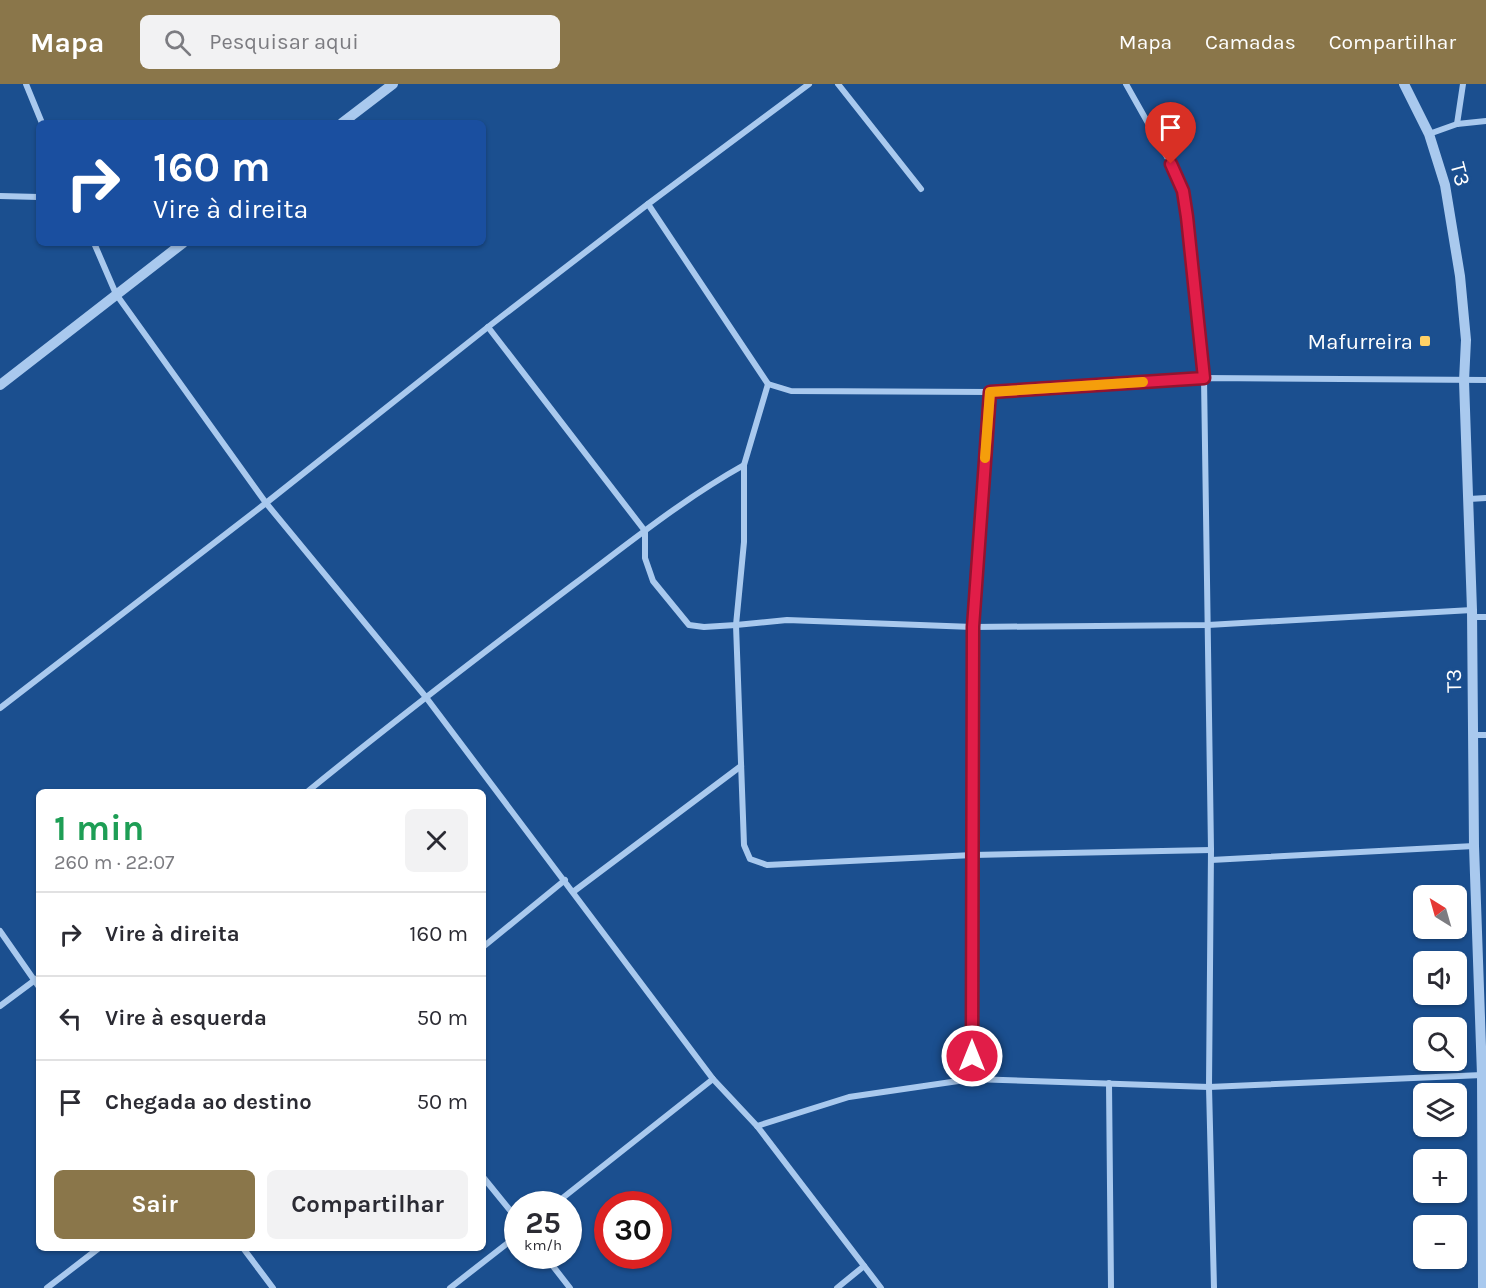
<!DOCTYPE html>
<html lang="pt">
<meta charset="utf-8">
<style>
:root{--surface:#fff;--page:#f2f2f3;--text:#2b2b33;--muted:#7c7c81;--line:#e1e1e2;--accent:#8a764a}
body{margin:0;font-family:Karla,sans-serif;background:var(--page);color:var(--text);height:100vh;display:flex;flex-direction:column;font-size:22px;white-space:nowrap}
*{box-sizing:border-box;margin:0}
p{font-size:20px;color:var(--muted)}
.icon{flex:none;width:33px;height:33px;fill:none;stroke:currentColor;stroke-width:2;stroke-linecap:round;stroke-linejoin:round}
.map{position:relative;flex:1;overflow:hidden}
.drawer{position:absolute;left:36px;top:705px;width:450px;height:462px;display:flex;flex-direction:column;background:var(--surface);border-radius:9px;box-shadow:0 2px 4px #0004}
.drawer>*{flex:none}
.banner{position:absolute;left:36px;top:36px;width:450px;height:126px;border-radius:9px;box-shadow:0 2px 4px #0004;background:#1a4fa0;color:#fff;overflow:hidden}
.needle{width:39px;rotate:323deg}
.buttons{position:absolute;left:1413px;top:801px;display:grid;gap:12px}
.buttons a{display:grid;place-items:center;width:54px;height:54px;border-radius:9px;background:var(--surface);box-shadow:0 2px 4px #0004;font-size:30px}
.speed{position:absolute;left:504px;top:1107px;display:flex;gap:12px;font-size:30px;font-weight:700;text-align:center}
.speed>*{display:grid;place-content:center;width:78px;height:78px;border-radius:50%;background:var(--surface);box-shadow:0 2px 4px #0004;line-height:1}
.speed small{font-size:15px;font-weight:400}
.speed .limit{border:9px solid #d22;background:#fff;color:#111}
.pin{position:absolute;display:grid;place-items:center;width:51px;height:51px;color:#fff;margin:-62px -26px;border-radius:50% 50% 50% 0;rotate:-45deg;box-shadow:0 0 6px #0007}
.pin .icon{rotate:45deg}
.me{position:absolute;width:66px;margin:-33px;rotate:0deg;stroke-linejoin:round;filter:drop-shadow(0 0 4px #0008)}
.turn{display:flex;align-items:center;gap:21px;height:126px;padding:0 18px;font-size:27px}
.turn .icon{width:78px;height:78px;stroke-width:2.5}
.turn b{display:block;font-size:42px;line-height:51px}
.round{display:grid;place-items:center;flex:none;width:63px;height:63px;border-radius:9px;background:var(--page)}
.overview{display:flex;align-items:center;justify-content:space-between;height:102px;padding:0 18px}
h1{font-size:36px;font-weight:700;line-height:45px;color:#1e9e55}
.primary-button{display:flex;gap:12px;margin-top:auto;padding:12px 18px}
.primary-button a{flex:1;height:69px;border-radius:9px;background:var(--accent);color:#fff;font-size:24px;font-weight:700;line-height:69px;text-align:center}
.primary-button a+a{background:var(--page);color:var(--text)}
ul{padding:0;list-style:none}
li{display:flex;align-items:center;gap:18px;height:84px;padding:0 18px;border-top:2px solid var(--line)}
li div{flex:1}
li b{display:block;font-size:22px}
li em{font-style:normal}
header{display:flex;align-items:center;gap:36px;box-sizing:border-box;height:84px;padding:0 30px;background:var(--accent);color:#fff}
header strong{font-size:28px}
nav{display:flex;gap:33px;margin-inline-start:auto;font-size:21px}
.search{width:420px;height:54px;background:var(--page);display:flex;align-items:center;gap:15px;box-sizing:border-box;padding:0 21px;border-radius:9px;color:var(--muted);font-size:22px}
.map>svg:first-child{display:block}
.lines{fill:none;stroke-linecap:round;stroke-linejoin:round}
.minor{stroke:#a9c9ee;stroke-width:6}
.tertiary{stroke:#a9c9ee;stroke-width:10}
.route-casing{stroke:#92132f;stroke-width:15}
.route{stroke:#e11d48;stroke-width:10}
.slow{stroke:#f59e0b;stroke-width:10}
.poi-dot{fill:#ffd166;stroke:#1b4f8f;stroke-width:2}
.labels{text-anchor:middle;stroke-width:6;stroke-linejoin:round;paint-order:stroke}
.street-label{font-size:22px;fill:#fff;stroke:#1b4f8f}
.poi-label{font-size:22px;fill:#fff;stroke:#1b4f8f;text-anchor:end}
</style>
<header>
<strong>Mapa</strong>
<div class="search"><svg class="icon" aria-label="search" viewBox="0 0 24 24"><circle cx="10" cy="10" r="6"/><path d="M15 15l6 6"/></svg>Pesquisar aqui</div>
<nav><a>Mapa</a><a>Camadas</a><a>Compartilhar</a></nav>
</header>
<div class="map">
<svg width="1486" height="1204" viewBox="0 0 1486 1204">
<rect width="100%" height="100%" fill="#1b4f8f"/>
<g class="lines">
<g class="minor">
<path d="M26 0 42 39"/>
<path d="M838 0 921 105"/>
<path d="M1126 0 1171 80 1183 107 1187 133 1204 294 1211 766 1209 1003 1214 1204"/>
<path d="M1457 40 1463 0"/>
<path d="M1429 50 1457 40 1486 37"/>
<path d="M0 112 39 113"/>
<path d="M648 120 768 300 791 307 990 308 1204 294 1486 296"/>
<path d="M94 159 116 210 266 419 425 612 713 995 757 1042 881 1204"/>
<path d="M488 243 645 447V474L653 497 689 541 704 543 736 541 787 536 973 543 1208 541 1472 526"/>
<path d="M744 381V458L736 541 744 761 750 775 767 781 973 771 1211 766"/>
<path d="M1469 415 1486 414"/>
<path d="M1472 533H1486"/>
<path d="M0 624 266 419 488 243 648 120 809 0"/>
<path d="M1473 651H1486"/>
<path d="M307 708C394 637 483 569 573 501 629 459 683 415 744 381L768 300"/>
<path d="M1211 776 1474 762"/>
<path d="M573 808 741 682"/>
<path d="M0 847 39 903"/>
<path d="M483 863 565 796"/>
<path d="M0 922 39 893"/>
<path d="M972 995 973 543 990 308"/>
<path d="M1109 999 1111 1204"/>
<path d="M757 1042 849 1013 972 995 1209 1003 1482 991"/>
<path d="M483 1093 518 1136"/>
<path d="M555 1120 713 995"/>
<path d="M243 1164 273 1204"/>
<path d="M545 1172 570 1204"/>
<path d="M47 1204 99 1164"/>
<path d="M450 1204 518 1151"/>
<path d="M837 1204 864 1182"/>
</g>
<g class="tertiary">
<path d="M1404 0 1429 50 1445 101 1460 192 1466 256 1464 297 1472 526 1474 762 1482 991 1483 1204"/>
<path d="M342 39 393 0"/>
<path d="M0 301 183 159"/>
</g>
</g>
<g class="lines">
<defs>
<path id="route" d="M972 972 973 543 990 308 1204 294 1187 133 1183 107 1171 80"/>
</defs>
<use href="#route" class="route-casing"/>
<use href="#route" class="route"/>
<path class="slow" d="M985 374 990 308 1143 298"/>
</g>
<rect class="poi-dot" x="1419" y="251" width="12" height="12" rx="3"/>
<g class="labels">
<g class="street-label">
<text transform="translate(1461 90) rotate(75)" y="8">T3</text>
<text transform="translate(1453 597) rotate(-91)" y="8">T3</text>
</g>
<g class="poi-label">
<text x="1413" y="265">Mafurreira</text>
</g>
</g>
</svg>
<div class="buttons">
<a><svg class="needle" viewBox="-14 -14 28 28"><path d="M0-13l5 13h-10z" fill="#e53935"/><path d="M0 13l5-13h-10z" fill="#7c7c81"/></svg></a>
<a><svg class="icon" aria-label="sound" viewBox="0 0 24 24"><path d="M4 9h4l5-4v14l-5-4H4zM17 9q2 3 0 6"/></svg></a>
<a><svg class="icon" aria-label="search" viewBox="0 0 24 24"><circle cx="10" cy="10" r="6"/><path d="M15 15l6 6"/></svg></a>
<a><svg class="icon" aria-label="layers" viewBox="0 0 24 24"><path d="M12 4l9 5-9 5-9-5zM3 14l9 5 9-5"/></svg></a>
<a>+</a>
<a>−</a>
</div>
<div class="speed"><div>25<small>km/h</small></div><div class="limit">30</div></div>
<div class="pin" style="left:1171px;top:80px;background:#d93025"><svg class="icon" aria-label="arrive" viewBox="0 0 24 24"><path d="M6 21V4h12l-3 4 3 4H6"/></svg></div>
<svg class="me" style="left:972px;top:972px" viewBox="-20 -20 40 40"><circle r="17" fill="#e11d48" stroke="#fff" stroke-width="3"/><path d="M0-11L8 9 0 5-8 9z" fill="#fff"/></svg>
<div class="banner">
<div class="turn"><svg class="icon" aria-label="right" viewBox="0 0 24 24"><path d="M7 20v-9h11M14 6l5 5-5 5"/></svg><div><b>160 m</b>Vire à direita</div></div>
</div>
<section class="drawer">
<div class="overview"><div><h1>1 min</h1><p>260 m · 22:07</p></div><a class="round"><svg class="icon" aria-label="close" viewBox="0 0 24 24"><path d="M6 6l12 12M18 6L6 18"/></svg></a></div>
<ul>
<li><svg class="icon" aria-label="right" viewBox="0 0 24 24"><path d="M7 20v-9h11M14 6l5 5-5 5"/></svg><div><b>Vire à direita</b></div><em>160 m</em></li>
<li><svg class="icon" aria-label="left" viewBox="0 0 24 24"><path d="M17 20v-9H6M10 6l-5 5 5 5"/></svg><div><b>Vire à esquerda</b></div><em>50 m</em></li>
<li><svg class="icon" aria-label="arrive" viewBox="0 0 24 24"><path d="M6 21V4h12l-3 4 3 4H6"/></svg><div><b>Chegada ao destino</b></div><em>50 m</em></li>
</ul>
<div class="primary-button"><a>Sair</a><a>Compartilhar</a></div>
</section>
</div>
